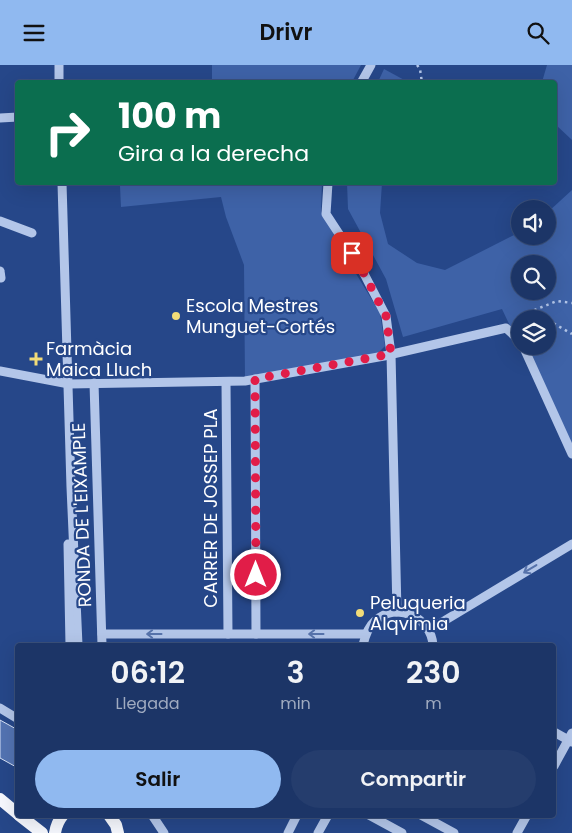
<!DOCTYPE html>
<html lang="es">
<meta charset="utf-8">
<style>
:root{--surface:#1c3567;--page:#253d6d;--text:#f1f3f6;--muted:#a0abc0;--line:#3a507b;--accent:#90b9f0}
body{margin:0;font-family:Poppins,sans-serif;background:var(--page);color:var(--text);height:100vh;display:flex;flex-direction:column;font-size:19px;white-space:nowrap}
*{box-sizing:border-box;margin:0}
p{font-size:16px;color:var(--muted)}
.icon{flex:none;width:28px;height:28px;fill:none;stroke:currentColor;stroke-width:2;stroke-linecap:round;stroke-linejoin:round}
.map{position:relative;flex:1;overflow:hidden}
.details{position:absolute;left:15px;top:578px;width:541px;height:175px;display:flex;flex-direction:column;background:var(--surface);border-radius:5px;box-shadow:0 5px 20px #0002,0 0 0 1px var(--line)}
.details>*{flex:none}
.top-card{position:absolute;left:15px;top:15px;width:542px;height:105px;border-radius:5px;box-shadow:0 5px 20px #0002,0 0 0 1px var(--line);background:#0b6e4f;color:#fff;overflow:hidden}
.buttons{position:absolute;left:511px;top:135px;display:grid;gap:10px}
.buttons a{display:grid;place-items:center;width:45px;height:45px;border-radius:50%;background:var(--surface);box-shadow:0 5px 20px #0002,0 0 0 1px var(--line);font-size:25px}
.pin{position:absolute;display:grid;place-items:center;width:42px;height:42px;color:#fff;margin:-21px;border-radius:10px;box-shadow:0 2px 8px #0006}
.me{position:absolute;width:55px;margin:-28px;rotate:0deg;stroke-linejoin:round;filter:drop-shadow(0 0 4px #0008)}
.turn{display:flex;align-items:center;gap:18px;height:105px;padding:0 20px;font-size:22px}
.turn .icon{width:65px;height:65px;stroke-width:2.5}
.turn b{display:block;font-size:35px;line-height:42px}
.eta{display:flex;justify-content:space-evenly;align-items:center;height:85px;text-align:center}
.eta b{font-size:30px;font-weight:600;line-height:35px}
.action{display:flex;gap:10px;margin-top:auto;padding:10px 20px}
.action a{flex:1;height:58px;border-radius:30px;background:var(--accent);color:#111;font-size:20px;font-weight:600;line-height:58px;text-align:center}
.action a+a{background:var(--page);color:var(--text)}
header{display:flex;justify-content:space-between;align-items:center;height:65px;padding:0 20px;background:var(--accent);color:#111;font-size:22px;font-weight:600}
.map>svg:first-child{display:block}
.green{fill:#3e62a7;fill-rule:evenodd}
.building{fill:#5373b2;stroke:#d7e2f7}
.lines{fill:none;stroke-linecap:round;stroke-linejoin:round}
.path{stroke:#b3c6e9;stroke-width:2.5;stroke-dasharray:2.5 4;stroke-linecap:butt}
.minor{stroke:#b3c6e9;stroke-width:9}
.major{stroke:#f6f8fe;stroke-width:12}
.oneway{stroke:#5773ab}
.route{stroke:#e11d48;stroke-width:9;stroke-dasharray:0 16.2}
.poi-dot{fill:#f2dc78;stroke:#264789;stroke-width:2}
.labels{text-anchor:middle;stroke-width:4.5;stroke-linejoin:round;paint-order:stroke}
.poi-label{font-size:18px;fill:#fff;stroke:#264789;text-anchor:start}
.street-label{font-size:18px;fill:#fff;stroke:#264789}
</style>
<header><svg class="icon" aria-label="menu" viewBox="0 0 24 24"><path d="M4 6h16M4 12h16M4 18h16"/></svg>Drivr<svg class="icon" aria-label="search" viewBox="0 0 24 24"><circle cx="10" cy="10" r="6"/><path d="M15 15l6 6"/></svg></header>
<div class="map">
<svg width="572" height="768" viewBox="0 0 572 768">
<rect width="100%" height="100%" fill="#264789"/>
<g class="green">
<path d="M212 0H361L352 17H212Z"/>
<path d="M547 0H572V75L555 59V18L542 17Z"/>
<path d="M384 4 408 17H378Z"/>
<path d="M146 118H322L321 146 347 194 380 248 385 281 373 293 245 316 244 200 226 152 221 132 121 142 120 121 146 120Z"/>
<path d="M347 118H382L380 148 388 179 417 198 445 205 520 167V171H548V147L572 125V393L502 244 403 272 386 214 348 144ZM520 199H548V226H520ZM520 254H548V281H520Z"/>
</g>
<path class="building" d="M0 655 18 665V703L0 693Z"/>
<g class="lines">
<g class="path">
<path d="M417 0 420 4 422 18"/>
<path d="M532 246 546 254"/>
<path d="M525 254 532 246 557 236 572 238"/>
<path d="M548 255 572 269"/>
</g>
<g class="minor">
<path d="M59 0V18"/>
<path d="M361 18 371 0"/>
<path d="M0 53 18 52"/>
<path d="M62 118 71 422 78 580"/>
<path d="M328 118 326 149 360 201 386 251 391 289 397 547"/>
<path d="M0 156 32 168"/>
<path d="M0 206 1 213"/>
<path d="M523 281 572 389"/>
<path d="M0 306 69 319 245 316 384 291 506 263 520 276"/>
<path d="M255 314 256 569"/>
<path d="M226 317 228 569"/>
<path d="M94 318 102 580"/>
<path d="M68 479 70 580"/>
<path d="M429 565 572 479"/>
<path d="M102 569H365"/>
<path d="M363 580C365 571 368 562 375 556 396 536 431 552 433 580"/>
<path d="M0 643 18 654"/>
<path d="M554 667 572 677"/>
<path d="M554 701 572 668"/>
<path d="M152 750 164 768"/>
<path d="M369 750 402 768"/>
<path d="M421 750 454 768"/>
<path d="M288 768 297 750"/>
<path d="M318 768 328 750"/>
<path d="M517 768 527 750"/>
</g>
<g class="major">
<path d="M0 734 18 749"/>
<path d="M19 750 42 768"/>
<path d="M109 750 116 760 118 768"/>
<path d="M55 768C56 761 58 756 63 750"/>
</g>
</g>
<defs><path id="oneway-shaft" d="M-6 0H5M1.5-3L5.5 0L1.5 3" fill="none" stroke-width="1.6" stroke-linecap="round" stroke-linejoin="round" transform="scale(1.25)"/></defs>
<g class="oneway">
<use href="#oneway-shaft" transform="translate(530 504) rotate(149)"/>
<use href="#oneway-shaft" transform="translate(154 569) rotate(-180)"/>
<use href="#oneway-shaft" transform="translate(316 569) rotate(-180)"/>
</g>
<g class="lines">
<path class="route" d="M256 510 255 314 391 289 386 251 360 201 352 188"/>
</g>
<g class="poi-dot">
<circle cx="176" cy="251" r="5"/>
<path d="M33.5 286.5h5v5h5v5h-5v5h-5v-5h-5v-5h5z"/>
<circle cx="360" cy="548" r="5"/>
</g>
<g class="labels">
<g class="poi-label">
<text x="186" y="247">Escola Mestres<tspan x="186" dy="21">Munguet-Cortés</tspan></text>
<text x="46" y="290">Farmàcia<tspan x="46" dy="21">Maica Lluch</tspan></text>
<text x="370" y="544">Peluqueria<tspan x="370" dy="21">Alqvimia</tspan></text>
</g>
<g class="street-label">
<text transform="translate(211 443) rotate(-90)" y="6">CARRER DE JOSSEP PLA</text>
<text transform="translate(82 450) rotate(-92)" y="6">RONDA DE L'EIXAMPLE</text>
</g>
</g>
</svg>
<div class="buttons">
<a><svg class="icon" aria-label="sound" viewBox="0 0 24 24"><path d="M4 9h4l5-4v14l-5-4H4zM17 9q2 3 0 6"/></svg></a>
<a><svg class="icon" aria-label="search" viewBox="0 0 24 24"><circle cx="10" cy="10" r="6"/><path d="M15 15l6 6"/></svg></a>
<a><svg class="icon" aria-label="layers" viewBox="0 0 24 24"><path d="M12 4l9 5-9 5-9-5zM3 14l9 5 9-5"/></svg></a>
</div>
<div class="pin" style="left:352px;top:188px;background:#d93025"><svg class="icon" aria-label="arrive" viewBox="0 0 24 24"><path d="M6 21V4h12l-3 4 3 4H6"/></svg></div>
<svg class="me" style="left:256px;top:510px" viewBox="-20 -20 40 40"><circle r="17" fill="#e11d48" stroke="#fff" stroke-width="3"/><path d="M0-11L8 9 0 5-8 9z" fill="#fff"/></svg>
<div class="top-card">
<div class="turn"><svg class="icon" aria-label="right" viewBox="0 0 24 24"><path d="M7 20v-9h11M14 6l5 5-5 5"/></svg><div><b>100 m</b>Gira a la derecha</div></div>
</div>
<section class="details">
<div class="eta">
<div><b>06:12</b><p>Llegada</p></div>
<div><b>3</b><p>min</p></div>
<div><b>230</b><p>m</p></div>
</div>
<div class="action"><a>Salir</a><a>Compartir</a></div>
</section>
</div>
